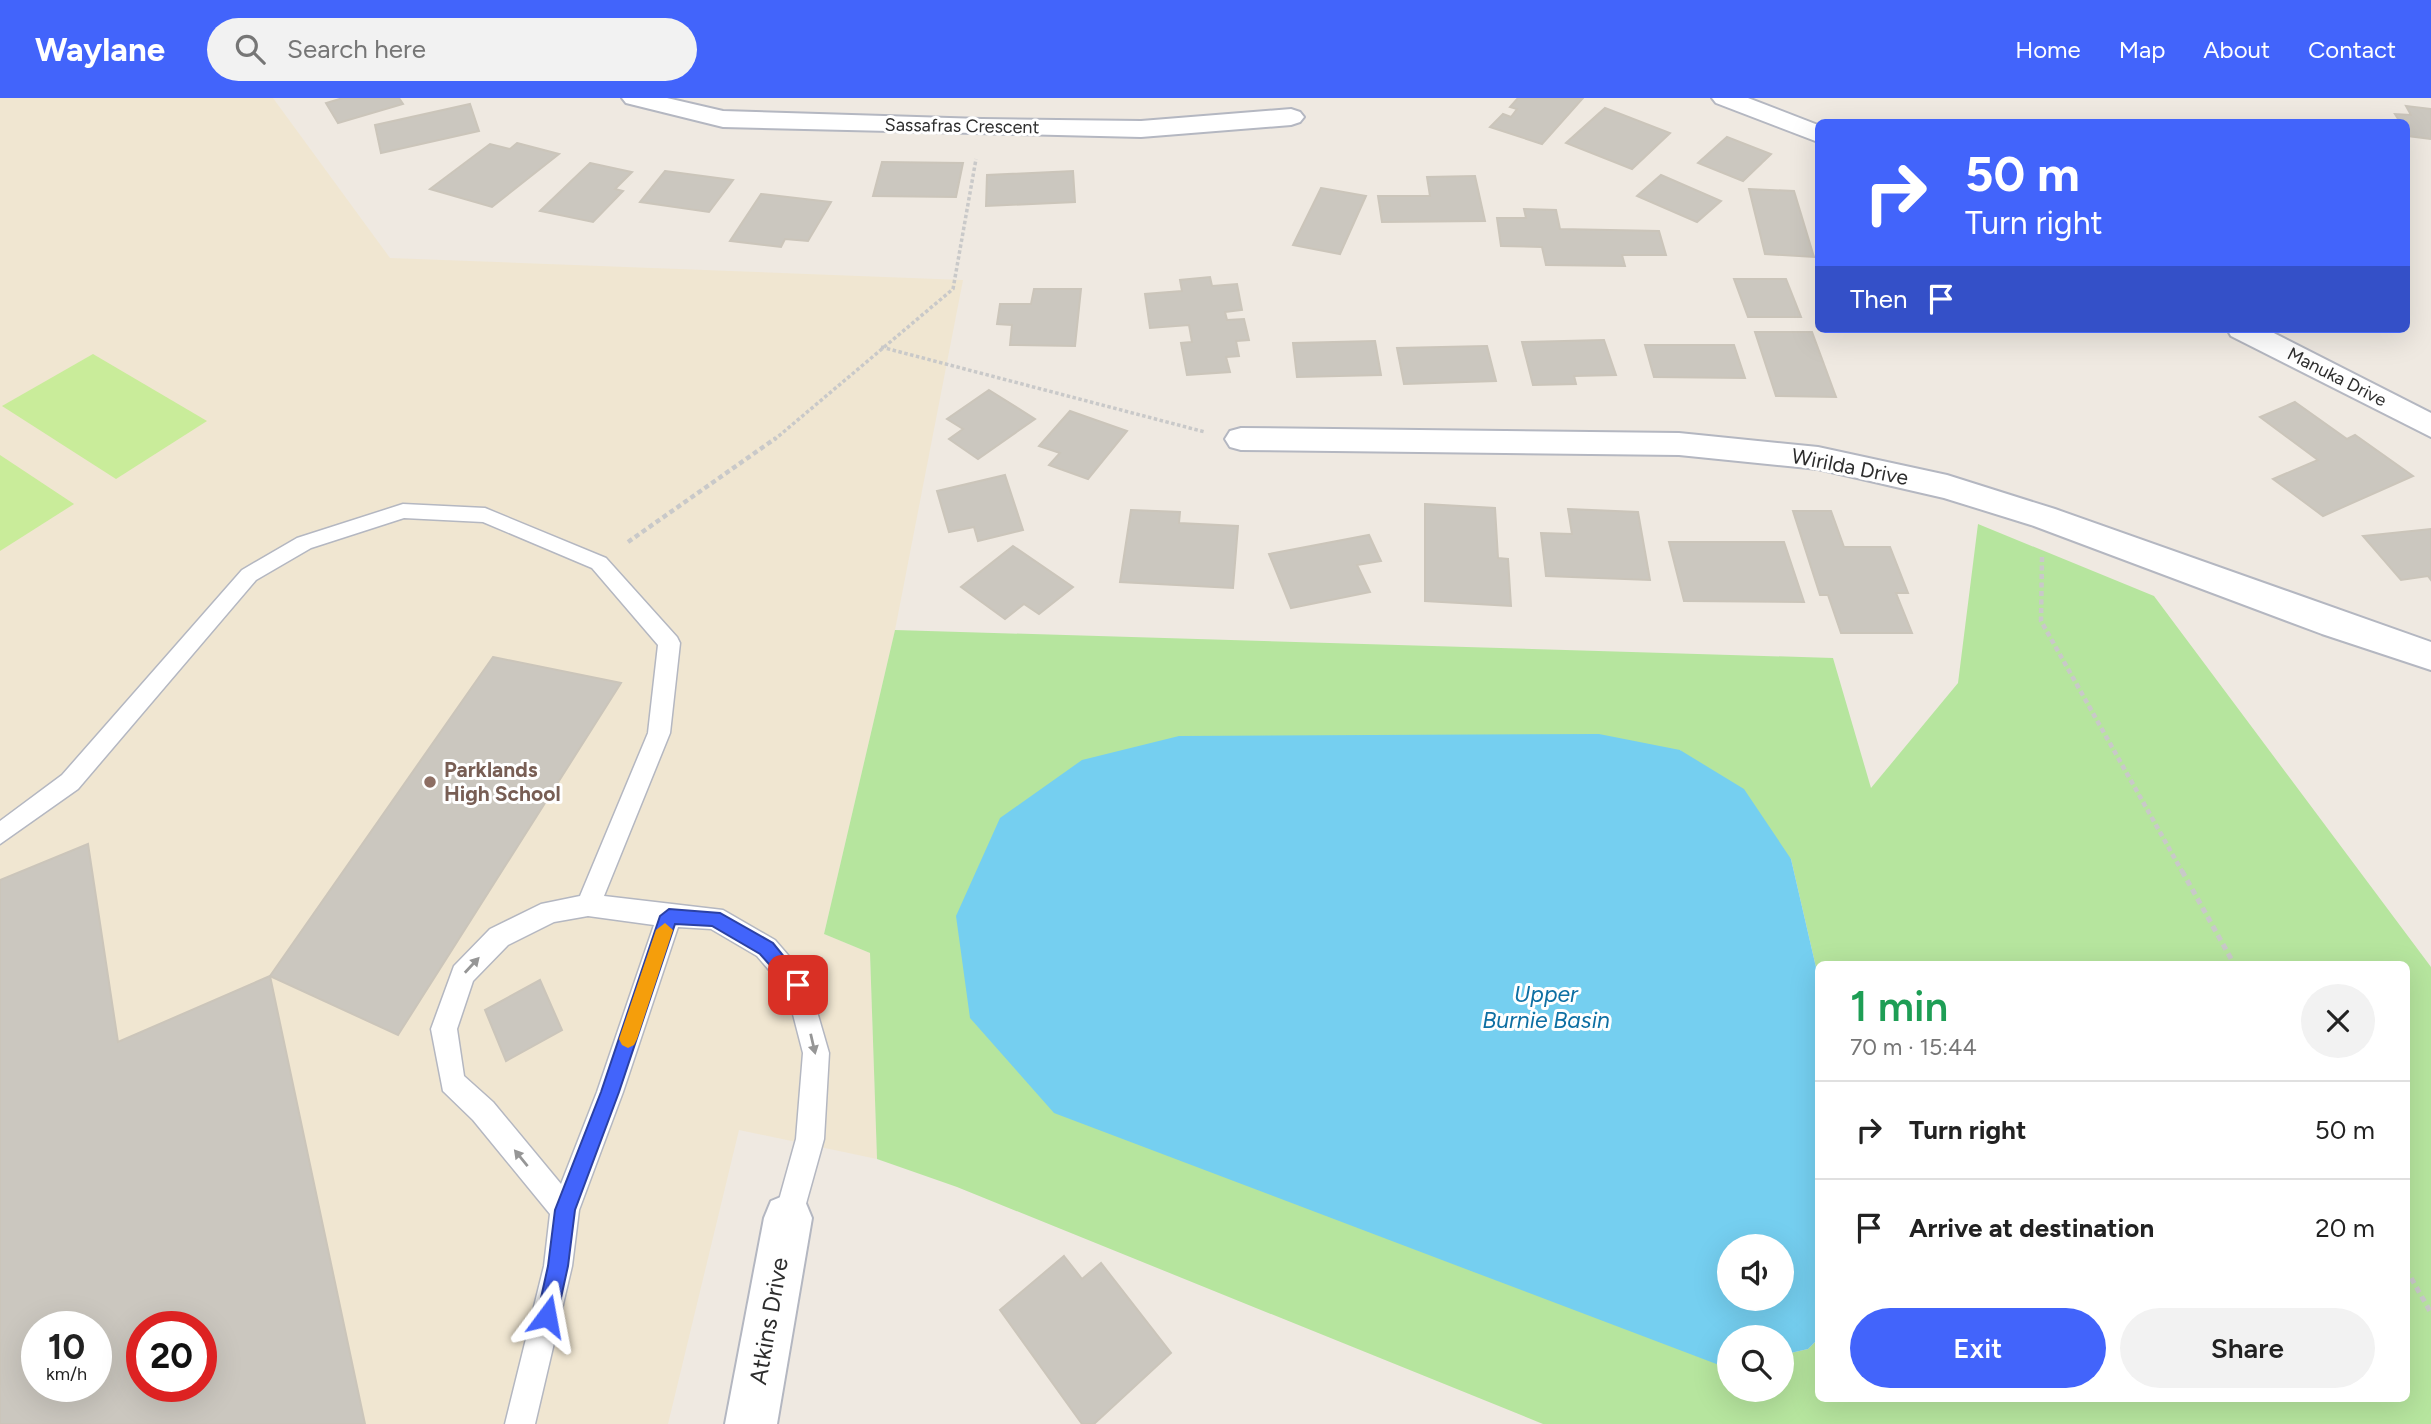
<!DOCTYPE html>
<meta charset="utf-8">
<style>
:root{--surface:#fff;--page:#f2f2f2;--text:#222;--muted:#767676;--line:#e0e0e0;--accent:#4264fb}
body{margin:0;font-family:Figtree,sans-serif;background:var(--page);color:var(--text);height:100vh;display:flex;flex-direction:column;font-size:26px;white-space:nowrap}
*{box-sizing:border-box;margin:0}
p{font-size:23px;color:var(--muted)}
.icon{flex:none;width:38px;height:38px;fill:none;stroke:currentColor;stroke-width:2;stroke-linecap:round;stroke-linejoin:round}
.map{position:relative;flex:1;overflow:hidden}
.drawer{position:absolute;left:1815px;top:863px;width:595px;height:441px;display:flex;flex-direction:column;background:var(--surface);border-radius:10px;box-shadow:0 7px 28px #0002}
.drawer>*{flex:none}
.banner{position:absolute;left:1815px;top:21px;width:595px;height:214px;border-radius:10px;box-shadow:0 7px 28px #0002;background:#4264fb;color:#fff;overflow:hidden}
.tools{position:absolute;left:1717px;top:1136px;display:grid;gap:14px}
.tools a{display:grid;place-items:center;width:77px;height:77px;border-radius:50%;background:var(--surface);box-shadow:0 7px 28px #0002;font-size:35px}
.speed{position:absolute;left:21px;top:1213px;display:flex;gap:14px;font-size:35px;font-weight:700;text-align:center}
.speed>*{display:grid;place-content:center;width:91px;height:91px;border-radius:50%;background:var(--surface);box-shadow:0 7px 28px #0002;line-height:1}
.speed small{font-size:18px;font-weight:400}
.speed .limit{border:10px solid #d22;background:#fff;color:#111}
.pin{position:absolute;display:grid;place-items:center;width:60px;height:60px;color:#fff;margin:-30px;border-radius:14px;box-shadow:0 4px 10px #0006}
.me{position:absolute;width:77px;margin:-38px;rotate:13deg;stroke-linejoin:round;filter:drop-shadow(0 0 5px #0008)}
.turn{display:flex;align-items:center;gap:24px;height:147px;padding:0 35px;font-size:32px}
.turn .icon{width:91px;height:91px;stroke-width:2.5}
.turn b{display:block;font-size:49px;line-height:60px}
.then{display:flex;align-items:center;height:66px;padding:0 35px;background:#0003;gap:14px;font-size:26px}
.round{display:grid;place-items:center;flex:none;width:74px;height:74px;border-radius:37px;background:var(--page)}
.summary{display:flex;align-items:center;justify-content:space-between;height:119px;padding:0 35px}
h1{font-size:42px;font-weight:600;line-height:52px;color:#1e9e55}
.cta{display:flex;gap:14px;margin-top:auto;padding:14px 35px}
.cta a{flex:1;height:80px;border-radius:42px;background:var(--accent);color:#fff;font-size:28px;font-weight:600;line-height:80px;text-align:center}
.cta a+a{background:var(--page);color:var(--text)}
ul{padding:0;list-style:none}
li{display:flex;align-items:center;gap:21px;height:98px;padding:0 35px;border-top:2px solid var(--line)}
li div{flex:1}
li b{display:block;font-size:26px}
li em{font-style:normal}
header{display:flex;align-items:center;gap:42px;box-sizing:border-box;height:98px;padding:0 35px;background:var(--accent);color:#fff}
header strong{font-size:33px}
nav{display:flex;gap:38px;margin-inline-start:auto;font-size:24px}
.search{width:490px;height:63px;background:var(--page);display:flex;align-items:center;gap:18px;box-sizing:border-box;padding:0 24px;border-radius:38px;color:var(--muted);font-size:26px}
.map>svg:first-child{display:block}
.education{fill:#f0e6d1;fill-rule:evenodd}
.green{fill:#b6e59e;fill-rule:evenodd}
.pitch{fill:#c9ec9a}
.water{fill:#75cff0;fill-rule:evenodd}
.building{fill:#cbc7bf;stroke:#cbc5ba;stroke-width:2;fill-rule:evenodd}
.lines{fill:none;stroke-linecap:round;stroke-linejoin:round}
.service-casing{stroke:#b4b7c1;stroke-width:3}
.minor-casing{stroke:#b4b7c1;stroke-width:4}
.path-far2{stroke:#c9c9c9;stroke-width:3.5;stroke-dasharray:3.5 2.5;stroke-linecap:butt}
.path-far1{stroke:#c9c9c9;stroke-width:4.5;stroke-dasharray:5 3.5;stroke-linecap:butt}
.path{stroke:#c9c9c9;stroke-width:5;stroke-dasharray:6 4.5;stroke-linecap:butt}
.service{fill:#fff;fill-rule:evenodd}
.minor{fill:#fff;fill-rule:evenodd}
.oneway{fill:#969696}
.route{fill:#4264fb;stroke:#2b41a3;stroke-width:2}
.slow{fill:#f59e0b}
.education-dot{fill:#8d6e63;stroke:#fff;stroke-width:2.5}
.labels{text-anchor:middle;stroke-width:6;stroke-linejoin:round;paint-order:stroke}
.far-street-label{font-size:18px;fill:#2e2e2e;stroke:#fff}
.street-label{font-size:21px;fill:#2e2e2e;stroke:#fff}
.education-label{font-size:21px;font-weight:bold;fill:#785e54;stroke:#fff;text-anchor:start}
.water-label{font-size:23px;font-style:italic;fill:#0d6fa3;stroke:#fff}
.near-street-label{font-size:24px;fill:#2e2e2e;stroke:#fff}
</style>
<header>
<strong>Waylane</strong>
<div class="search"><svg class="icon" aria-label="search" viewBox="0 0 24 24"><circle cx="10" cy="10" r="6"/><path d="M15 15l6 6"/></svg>Search here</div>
<nav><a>Home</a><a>Map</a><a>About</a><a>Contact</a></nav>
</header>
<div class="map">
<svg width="2431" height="1326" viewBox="0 0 2431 1326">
<rect width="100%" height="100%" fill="#efe9e1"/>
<path class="education" d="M0 0H273L390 160 963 182 895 532 824 836 870 855 877 1061 739 1032 668 1326H0ZM37 1228H96V1288H37ZM142 1228H201V1288H142Z"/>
<path class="green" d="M1978 426 2154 498 2431 869V1326H1543L957 1089 877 1061 870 855 824 836 895 532 1833 560 1871 690 1958 585ZM1680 652 1791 761 1818 878V866H2406V1300H1818V1241L1808 1251 1782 1257V1292H1729Z"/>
<g class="pitch">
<path d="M93 256 207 323 116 381 2 308Z"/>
<path d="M0 357 74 406 0 453Z"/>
</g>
<path class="water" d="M1599 636 1680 652 1744 691 1791 761 1818 878V1241L1808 1251 1782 1257V1239H1729L1727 1270 1054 1015 970 920 956 818 1000 720 1082 662 1179 638ZM1729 1148H1782V1200H1729Z"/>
<g class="building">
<path d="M343 0H399L403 6 338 25 326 5Z"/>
<path d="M1518 0H1583L1542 46 1490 29 1503 16 1511 19 1517 11 1510 9Z"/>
<path d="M470 6 479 33 381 55 375 27Z"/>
<path d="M2406 8 2431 11V41L2408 38 2406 24H2400L2395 16 2411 17Z"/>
<path d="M1605 10 1670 35 1632 71 1566 45Z"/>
<path d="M1727 39 1771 56 1743 83 1698 65Z"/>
<path d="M517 45 559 56 492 109 430 91 490 46 510 51Z"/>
<path d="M882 64 963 65 956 99 873 98Z"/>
<path d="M590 65 632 74 615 91 623 93 593 124 540 113Z"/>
<path d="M665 73 733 82 709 114 640 104Z"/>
<path d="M1073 73 1075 104 986 108 987 77Z"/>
<path d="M1661 77 1721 103 1697 124 1637 98Z"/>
<path d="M1475 78 1485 123 1382 124 1378 98H1430L1427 79Z"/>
<path d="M1321 90 1366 98 1340 156 1293 147Z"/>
<path d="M1749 91 1794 93 1814 159 1765 156Z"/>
<path d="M761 96 831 104 808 143 785 141 781 149 730 143Z"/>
<path d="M1524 111 1556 112 1560 131 1659 133 1666 157H1622L1625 168 1546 167 1542 149 1501 148 1497 120H1526Z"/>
<path d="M1210 179 1212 188 1237 186 1242 212 1225 214 1227 222 1244 221 1249 242 1236 243 1239 258 1226 259 1230 274 1187 277 1181 245 1192 244 1189 227 1150 230 1145 196 1182 193 1180 182Z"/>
<path d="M1734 181H1786L1801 219H1748Z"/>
<path d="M1034 191H1081L1075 248 1010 247 1012 227 997 226 1000 206H1031Z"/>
<path d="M1755 234H1812L1836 299 1776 298Z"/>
<path d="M1604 242 1616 277 1574 278 1576 286 1533 287 1522 244Z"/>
<path d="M1375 243 1381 277 1297 279 1293 245Z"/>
<path d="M1645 247H1734L1745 280 1654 279Z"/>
<path d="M1487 248 1496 283 1404 286 1397 250Z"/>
<path d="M989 292 1035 321 978 361 949 341 963 331 947 321Z"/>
<path d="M2295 304 2347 341 2355 337 2413 378 2323 418 2273 381 2318 362 2260 319Z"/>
<path d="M1070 313 1127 333 1088 381 1049 367 1060 355 1039 348Z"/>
<path d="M1005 377 1023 432 978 443 974 429 949 434 937 393Z"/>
<path d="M1425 406 1495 410 1498 460 1508 461 1511 508 1425 503Z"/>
<path d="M1568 411 1638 414 1650 482 1546 478 1541 435 1572 436Z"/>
<path d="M1131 412 1180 414 1179 425 1238 428 1233 490 1120 484Z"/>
<path d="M1793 413H1831L1844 449H1890L1908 495H1896L1912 535H1841L1828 497H1820Z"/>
<path d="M2431 431V482L2428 478 2401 482 2363 438Z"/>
<path d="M1369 437 1381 463 1357 467 1370 494 1291 510 1269 456Z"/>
<path d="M1669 444H1784L1804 504 1684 503Z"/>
<path d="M1013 448 1073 489 1039 516 1024 506 1005 521 961 489Z"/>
<path d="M493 559 621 585 398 937 270 878Z"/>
<path d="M88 746 118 944 270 878 365 1326H0V782ZM37 1228H96V1288H37ZM142 1228H201V1288H142Z"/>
<path d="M540 882 562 932 506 963 485 912Z"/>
<path d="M1064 1158 1082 1181 1101 1165 1171 1255 1094 1326H1082L1000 1212Z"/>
</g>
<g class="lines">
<defs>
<path id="service" d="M403 406 485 410 606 460 677 539 680 545 670 635 604 798 723 812 775 842 807 879 829 955 824 1041 802 1120 798 1130 788 1134 778 1130 774 1120 796 1041 803 955 787 893 757 858 711 831 678 829 623 994 579 1112 572 1168 535 1326H505L544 1168 550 1116 473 1022 443 993 431 931 454 868 490 831 541 806 580 798 648 635 658 547 592 470 483 424 404 420 311 450 256 482 78 691 0 746V723L62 677 242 472 297 440ZM588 818 654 827 597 994 561 1086 493 1004 464 978 457 931 473 883 508 847 554 824Z"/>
<g id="minor">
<path d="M622 0H667L723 13 982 21 1141 23 1291 11 1300 14 1304 19 1300 24 1291 27 1141 39 723 29 626 5Z"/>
<path d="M1712 0H1748L1818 27V44L1716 5Z"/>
<path d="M2227 231H2266L2431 315V339L2231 238Z"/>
<path d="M1241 330 1679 335 1818 349 1947 377 2055 411 2431 544V572L2322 536 2031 427 1944 400 1818 371 1679 357 1241 352 1230 349 1225 341 1230 333Z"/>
<path d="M788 1096 805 1103 812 1120 777 1326H725L764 1120 771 1103Z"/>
</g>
</defs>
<use href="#service" class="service-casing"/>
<use href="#minor" class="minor-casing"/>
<g class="path-far2">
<path d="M881 249 1205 334"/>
<path d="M774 342 953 191 976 61"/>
</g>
<g class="path-far1">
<path d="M628 444 776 340"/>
<path d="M2042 459 2041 523 2183 775"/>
</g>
<g class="path">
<path d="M2182 773 2234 866"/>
<path d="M2406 1171 2431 1215"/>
</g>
<use href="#service" class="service"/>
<use href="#minor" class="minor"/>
</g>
<defs><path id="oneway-solid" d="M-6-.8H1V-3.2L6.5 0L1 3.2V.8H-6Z" transform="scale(1.75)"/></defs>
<g class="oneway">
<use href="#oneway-solid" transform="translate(472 867) rotate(-47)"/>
<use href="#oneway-solid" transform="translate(813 946) rotate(77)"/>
<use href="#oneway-solid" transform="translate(521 1060) rotate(-129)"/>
</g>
<path class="route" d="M669 811 720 815 773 845 807 887 804 892 798 895 792 892 760 856 712 828 675 826 619 994 575 1112 568 1168 557 1218 554 1225 547 1228 540 1225 537 1218 548 1168 555 1112 601 994 660 818Z"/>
<path class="slow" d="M665 825 673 832 637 941 634 947 628 950 622 947 619 941 656 832Z"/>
<circle class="education-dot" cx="430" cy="684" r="7"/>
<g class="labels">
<g class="far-street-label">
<text transform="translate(962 28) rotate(1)" y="6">Sassafras Crescent</text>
<text transform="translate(2337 279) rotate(27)" y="6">Manuka Drive</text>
</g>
<g class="street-label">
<text transform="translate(1850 369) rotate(11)" y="7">Wirilda Drive</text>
</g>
<g class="education-label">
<text x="444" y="679">Parklands<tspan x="444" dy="24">High School</tspan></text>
</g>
<g class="water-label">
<text x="1546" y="904">Upper<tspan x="1546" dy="26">Burnie Basin</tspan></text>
</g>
<g class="near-street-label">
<text transform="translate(769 1223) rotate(-80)" y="8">Atkins Drive</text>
</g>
</g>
</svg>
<div class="tools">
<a><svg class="icon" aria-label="sound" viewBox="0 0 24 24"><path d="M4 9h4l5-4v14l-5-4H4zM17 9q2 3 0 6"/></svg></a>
<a><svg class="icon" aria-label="search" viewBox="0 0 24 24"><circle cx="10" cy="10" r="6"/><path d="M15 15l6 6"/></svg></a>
</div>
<div class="speed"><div>10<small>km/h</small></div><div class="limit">20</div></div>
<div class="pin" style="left:798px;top:887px;background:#d93025"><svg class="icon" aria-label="arrive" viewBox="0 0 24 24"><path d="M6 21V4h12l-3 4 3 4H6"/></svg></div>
<svg class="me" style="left:547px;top:1218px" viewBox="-20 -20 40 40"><path d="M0-17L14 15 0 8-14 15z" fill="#4264fb" stroke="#fff" stroke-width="4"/></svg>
<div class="banner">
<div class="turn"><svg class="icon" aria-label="right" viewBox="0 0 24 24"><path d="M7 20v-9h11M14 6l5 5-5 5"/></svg><div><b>50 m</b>Turn right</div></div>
<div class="then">Then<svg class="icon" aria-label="arrive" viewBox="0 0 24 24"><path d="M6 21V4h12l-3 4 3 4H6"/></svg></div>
</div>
<section class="drawer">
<div class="summary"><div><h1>1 min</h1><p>70 m · 15:44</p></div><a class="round"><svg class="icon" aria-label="close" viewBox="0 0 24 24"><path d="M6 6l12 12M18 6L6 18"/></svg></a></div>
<ul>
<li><svg class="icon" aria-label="right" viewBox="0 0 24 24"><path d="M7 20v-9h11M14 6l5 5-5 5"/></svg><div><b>Turn right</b></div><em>50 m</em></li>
<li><svg class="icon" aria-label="arrive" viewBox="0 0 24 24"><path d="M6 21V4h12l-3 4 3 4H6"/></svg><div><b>Arrive at destination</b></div><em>20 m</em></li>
</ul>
<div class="cta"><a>Exit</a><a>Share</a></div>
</section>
</div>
